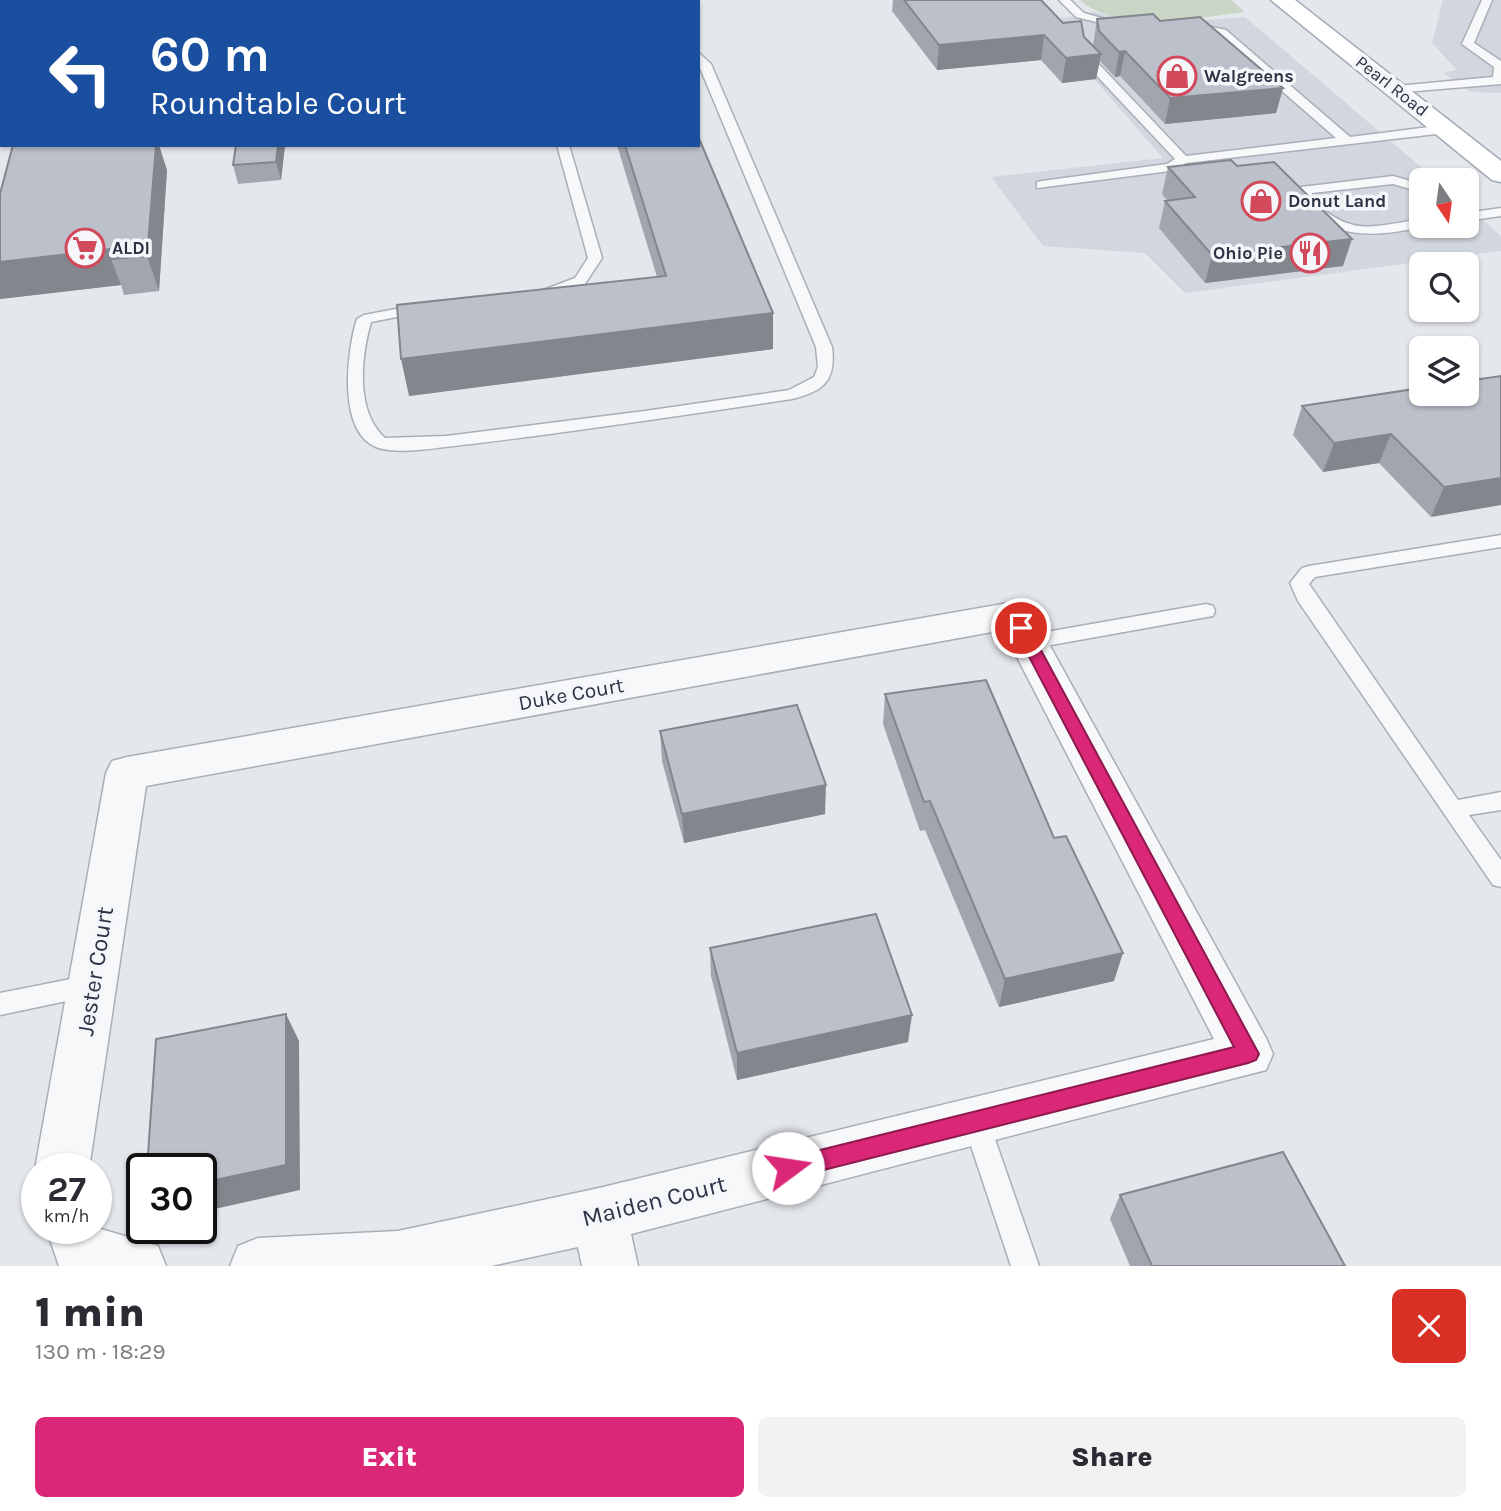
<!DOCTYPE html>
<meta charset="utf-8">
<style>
:root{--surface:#fff;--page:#f2f2f3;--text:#2b2b33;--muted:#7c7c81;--accent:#db2777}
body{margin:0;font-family:Karla,sans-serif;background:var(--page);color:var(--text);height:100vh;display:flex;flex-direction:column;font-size:26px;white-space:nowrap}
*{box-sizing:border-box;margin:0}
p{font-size:23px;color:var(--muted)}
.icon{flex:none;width:38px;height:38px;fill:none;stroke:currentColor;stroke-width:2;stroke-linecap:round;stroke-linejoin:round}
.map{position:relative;height:1266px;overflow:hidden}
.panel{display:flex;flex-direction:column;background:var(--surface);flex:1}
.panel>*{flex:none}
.guide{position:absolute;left:0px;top:0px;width:700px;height:147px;box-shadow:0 2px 5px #0004;background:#1a4fa0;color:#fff;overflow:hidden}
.needle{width:46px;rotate:167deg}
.buttons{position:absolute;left:1409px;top:168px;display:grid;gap:14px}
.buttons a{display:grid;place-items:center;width:70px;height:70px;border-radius:10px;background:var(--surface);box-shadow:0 2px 5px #0004;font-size:35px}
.speed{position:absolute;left:21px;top:1153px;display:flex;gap:14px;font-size:35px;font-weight:700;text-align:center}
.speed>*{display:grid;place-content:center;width:91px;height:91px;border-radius:50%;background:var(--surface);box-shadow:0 2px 5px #0004;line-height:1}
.speed small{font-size:18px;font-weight:400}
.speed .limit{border:4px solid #111;border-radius:10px;background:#fff;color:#111}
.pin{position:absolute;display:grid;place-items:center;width:60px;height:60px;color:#fff;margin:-30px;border:4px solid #fff;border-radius:50%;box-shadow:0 2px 7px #0007}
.me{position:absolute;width:77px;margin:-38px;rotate:76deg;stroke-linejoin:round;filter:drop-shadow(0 0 5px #0008)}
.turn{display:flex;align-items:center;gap:24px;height:147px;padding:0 35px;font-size:32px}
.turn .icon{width:91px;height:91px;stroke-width:2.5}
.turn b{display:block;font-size:49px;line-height:60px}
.round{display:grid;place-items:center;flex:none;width:74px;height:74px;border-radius:10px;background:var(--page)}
.summary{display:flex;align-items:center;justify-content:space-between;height:119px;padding:0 35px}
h1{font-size:42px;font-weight:800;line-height:52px}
.action{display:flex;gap:14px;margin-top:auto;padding:14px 35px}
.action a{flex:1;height:80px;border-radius:10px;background:var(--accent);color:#fff;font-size:28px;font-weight:800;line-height:80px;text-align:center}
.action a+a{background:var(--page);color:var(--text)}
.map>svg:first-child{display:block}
.built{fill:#d2d6de}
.green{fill:#c9d6c5}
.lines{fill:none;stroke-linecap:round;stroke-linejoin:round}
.service-casing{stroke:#a9aeb7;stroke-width:3}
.minor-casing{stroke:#a9aeb7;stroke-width:3}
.primary-casing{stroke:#a3abb8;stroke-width:3}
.service{fill:#f7f8fa;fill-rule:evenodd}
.minor{fill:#f7f8fa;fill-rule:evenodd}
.primary{fill:#fff;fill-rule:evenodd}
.wall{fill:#a1a5ae}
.shaded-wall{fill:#83868d}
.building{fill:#bbc0ca;stroke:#83868d;stroke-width:2}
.route{fill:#db2777;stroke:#8e194d;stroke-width:2}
.labels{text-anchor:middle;stroke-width:7;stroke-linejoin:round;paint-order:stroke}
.far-poi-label{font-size:18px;font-weight:bold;fill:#2b3445;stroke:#f4f6f9;text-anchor:start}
.far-street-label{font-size:18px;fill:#2b3445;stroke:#f4f6f9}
.street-label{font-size:21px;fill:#2b3445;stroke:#f4f6f9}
.near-street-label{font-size:24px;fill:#2b3445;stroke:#f4f6f9}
</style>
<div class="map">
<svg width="1501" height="1266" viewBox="0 0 1501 1266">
<rect width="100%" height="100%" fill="#e4e7ec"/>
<g class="built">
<path d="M1443 0H1501V93L1471 92 1443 73 1457 70 1432 43Z"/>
<path d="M1094 12 1145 25 1245 17 1436 180H1421V226H1466L1467 207 1501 236V251L1185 293 1145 253 1043 246 991 177 1163 158 1069 50 1054 20Z"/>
</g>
<path class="green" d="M1080 0H1231L1245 12C1200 17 1117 34 1080 0Z"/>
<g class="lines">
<defs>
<g id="service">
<path d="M1059 0H1070L1084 13 1126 25 1121 28 1076 17Z"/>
<path d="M1482 0H1492L1474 43 1501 61V84L1393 93 1391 90 1397 86 1493 77 1494 67 1462 44Z"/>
<path d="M1193 23 1226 30 1350 137 1445 125 1451 129 1445 133 1186 163 1170 171 1037 188V182L1042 181 1167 164 1175 159 1082 60 1079 51 1085 48 1089 49 1092 57 1186 156 1336 138 1218 35 1189 28V24Z"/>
<path d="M698 52 711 64 832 347C836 381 824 391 792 399 685 415 578 431 471 444 447 446 398 456 376 447 337 431 347 350 357 319L364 315 422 304 429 308 427 311 371 322C361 357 355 411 385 438L446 436 645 411 789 390 814 377 818 367 816 347 698 63Z"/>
<path d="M557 145H569L602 258 585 284 543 299 538 298 536 295 538 292 575 278 588 258Z"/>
<path d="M1393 176 1421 184V192L1393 184 1312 193 1311 199C1352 237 1370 227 1421 219V226H1426C1378 237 1332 242 1297 200L1301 187Z"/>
<path d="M1501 208V216L1466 221V213Z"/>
<path d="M1501 535V547L1315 577 1309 584 1458 800 1501 792V810L1469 815 1501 860V887L1493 885 1298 601 1290 583 1302 568 1309 566Z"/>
<path d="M1206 604 1213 606 1215 611 1213 616 1029 649 1022 647 1019 642 1022 637 1029 635Z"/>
<path d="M91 975 100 978 103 986 100 994 0 1015V993Z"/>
<path d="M976 1110 985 1113 989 1122 1039 1266H1011L963 1122 967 1113Z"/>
</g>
<g id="minor">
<rect x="194" y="0" width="22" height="2"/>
<path d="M1014 602 1027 606 1033 615 1266 1038 1273 1054 1266 1070 631 1234 638 1266H582L578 1247 491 1266H230L238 1246 258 1238 398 1231 599 1188 1214 1039 1003 630 146 786 89 1169H37V1172L35 1169 106 773 112 761 127 757Z"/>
<path d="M96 1218 101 1229 158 1246 166 1266H59L46 1228H96Z"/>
</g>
<g id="primary">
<path d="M653 0H692L651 2Z"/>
<path d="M1271 0H1295L1501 161V182L1492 180Z"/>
<rect x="0" y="55" width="2" height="14"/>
</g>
</defs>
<use href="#service" class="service-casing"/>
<use href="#minor" class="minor-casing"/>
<use href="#primary" class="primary-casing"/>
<use href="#service" class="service"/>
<use href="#minor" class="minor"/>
<use href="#primary" class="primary"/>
</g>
<g class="wall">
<path d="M893 0H1041L1063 23 1084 37 1093 46 1097 19 1160 21 1283 88 1276 113 1165 124 1120 76 1115 77 1100 61 1096 79 1062 83 1041 60 937 70 892 11Z"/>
<path d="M285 145 281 180 238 184 233 165Z"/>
<path d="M617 145H698L773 313V349L409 396 657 277Z"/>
<path d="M1168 167 1343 266 1205 283 1159 228 1165 201 1167 200 1162 194Z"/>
<path d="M167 170 159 291 124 295 121 285 0 299V194Z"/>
<path d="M1501 376 1431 517 1379 463 1323 472 1293 435 1302 406Z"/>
<path d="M885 694 1114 981 999 1007 925 830 920 831 883 724Z"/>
<path d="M660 731 825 814 684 843 662 761Z"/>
<path d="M710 948 908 1042 737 1080 711 976Z"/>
<path d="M1120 1195 1345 1266H1130L1110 1219Z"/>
</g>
<g class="shaded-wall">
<path d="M1044 35 1041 60 937 70 939 45Z"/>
<path d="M1125 51 1120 76 1115 77 1119 52Z"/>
<path d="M1101 54 1096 79 1062 83 1066 58Z"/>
<path d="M1283 88 1276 113 1165 124 1170 98Z"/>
<path d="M156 145H159L167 170 159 291 147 256Z"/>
<path d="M278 145H285L281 180 276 162Z"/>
<path d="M1352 239 1343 266 1205 283 1212 255Z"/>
<path d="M112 249 111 259 121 285 0 299V262Z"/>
<path d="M773 313V349L409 396 401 359Z"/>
<path d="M1391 434 1379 463 1323 472 1334 443Z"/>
<path d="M1501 478V505L1431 517 1444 487Z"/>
<path d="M826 785 825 814 684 843 682 814Z"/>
<path d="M1123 953 1114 981 999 1007 1005 979Z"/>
<path d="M286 1014 299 1041 300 1190 201 1212V1183Z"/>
<path d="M912 1015 908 1042 737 1080V1053Z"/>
</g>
<g class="building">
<path d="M904 0H1041L1063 23 1081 21 1084 37 1101 54 1066 58 1044 35 939 45Z"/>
<path d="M1153 14 1160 21 1200 17 1283 88 1170 98 1125 51 1119 52 1099 31 1097 19Z"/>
<path d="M698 136 773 313 401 359 397 305 666 276 625 145H698Z"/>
<path d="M13 145H156L147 256 111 259 112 249 0 262V194Z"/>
<path d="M236 145H278L276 162 233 165Z"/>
<path d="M1231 160 1237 166 1274 162 1352 239 1212 255 1165 201 1195 197 1168 167Z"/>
<path d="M1501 376V478L1444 487 1391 434 1334 443 1302 406 1421 388V394H1466V381Z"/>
<path d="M986 680 1054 838 1066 836 1123 953 1005 979 930 801 924 802 885 694Z"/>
<path d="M797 705 826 785 682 814 660 731Z"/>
<path d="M876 914 912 1015 737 1053 710 948Z"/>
<path d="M286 1014V1165L201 1183V1169H147L156 1039Z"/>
<path d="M1283 1152 1345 1266H1152L1120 1195Z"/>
</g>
<path class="route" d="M1021 623 1029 628 1259 1054 1256 1060 1248 1063 788 1179 780 1176 777 1168 780 1161 788 1158 1234 1047 1014 628Z"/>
<defs>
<symbol id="shop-ring" viewBox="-11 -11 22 22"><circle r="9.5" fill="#f4f6f9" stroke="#d1495b" stroke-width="1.5"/><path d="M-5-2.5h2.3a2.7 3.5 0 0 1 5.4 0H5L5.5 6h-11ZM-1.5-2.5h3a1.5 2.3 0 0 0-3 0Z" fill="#d1495b"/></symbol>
<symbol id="supermarket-ring" viewBox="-11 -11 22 22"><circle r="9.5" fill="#f4f6f9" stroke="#d1495b" stroke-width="1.5"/><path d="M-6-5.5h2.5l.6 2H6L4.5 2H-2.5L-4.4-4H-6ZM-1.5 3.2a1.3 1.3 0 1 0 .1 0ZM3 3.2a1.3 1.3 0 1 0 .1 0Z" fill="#d1495b"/></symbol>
<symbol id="restaurant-ring" viewBox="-11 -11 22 22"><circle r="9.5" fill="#f4f6f9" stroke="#d1495b" stroke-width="1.5"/><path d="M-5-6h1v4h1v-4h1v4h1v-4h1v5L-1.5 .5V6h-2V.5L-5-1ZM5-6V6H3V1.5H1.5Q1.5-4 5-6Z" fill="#d1495b"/></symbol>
</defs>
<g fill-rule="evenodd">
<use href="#shop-ring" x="1155" y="54" width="44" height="44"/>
<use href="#shop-ring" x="1239" y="179" width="44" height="44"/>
<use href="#supermarket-ring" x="63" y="226" width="44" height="44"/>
<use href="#restaurant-ring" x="1288" y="231" width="44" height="44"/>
</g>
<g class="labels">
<g class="far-poi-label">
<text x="1204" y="82">Walgreens</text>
<text x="1288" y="207">Donut Land</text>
<text x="112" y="254">ALDI</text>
<text x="1283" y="259" text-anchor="end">Ohio Pie</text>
</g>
<g class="far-street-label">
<text transform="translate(1392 86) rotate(38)" y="6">Pearl Road</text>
</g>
<g class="street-label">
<text transform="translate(571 694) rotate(-10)" y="7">Duke Court</text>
</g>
<g class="near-street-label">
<text transform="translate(95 971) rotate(-81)" y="8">Jester Court</text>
<text transform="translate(654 1201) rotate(-14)" y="8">Maiden Court</text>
</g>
</g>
</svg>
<div class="buttons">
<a><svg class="needle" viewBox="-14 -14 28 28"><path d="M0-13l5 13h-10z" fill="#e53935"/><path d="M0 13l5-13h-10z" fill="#7c7c81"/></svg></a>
<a><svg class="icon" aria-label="search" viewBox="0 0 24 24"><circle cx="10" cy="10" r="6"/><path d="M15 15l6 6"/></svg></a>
<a><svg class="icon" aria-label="layers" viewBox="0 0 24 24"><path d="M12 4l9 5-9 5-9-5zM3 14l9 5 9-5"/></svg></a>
</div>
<div class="speed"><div>27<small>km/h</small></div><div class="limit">30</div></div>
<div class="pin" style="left:1021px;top:628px;background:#d93025"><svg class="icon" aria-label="arrive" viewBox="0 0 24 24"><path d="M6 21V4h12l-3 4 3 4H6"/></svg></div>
<svg class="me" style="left:788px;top:1168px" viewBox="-20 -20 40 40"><circle r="19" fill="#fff"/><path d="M0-13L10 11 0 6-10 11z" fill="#db2777"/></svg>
<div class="guide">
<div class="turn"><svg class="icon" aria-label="left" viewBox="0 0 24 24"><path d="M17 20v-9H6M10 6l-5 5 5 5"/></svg><div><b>60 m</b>Roundtable Court</div></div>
</div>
</div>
<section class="panel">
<div class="summary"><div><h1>1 min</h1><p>130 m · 18:29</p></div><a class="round" style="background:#d93025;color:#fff"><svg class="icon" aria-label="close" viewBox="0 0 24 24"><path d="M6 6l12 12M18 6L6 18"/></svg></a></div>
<div class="action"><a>Exit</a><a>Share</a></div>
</section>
